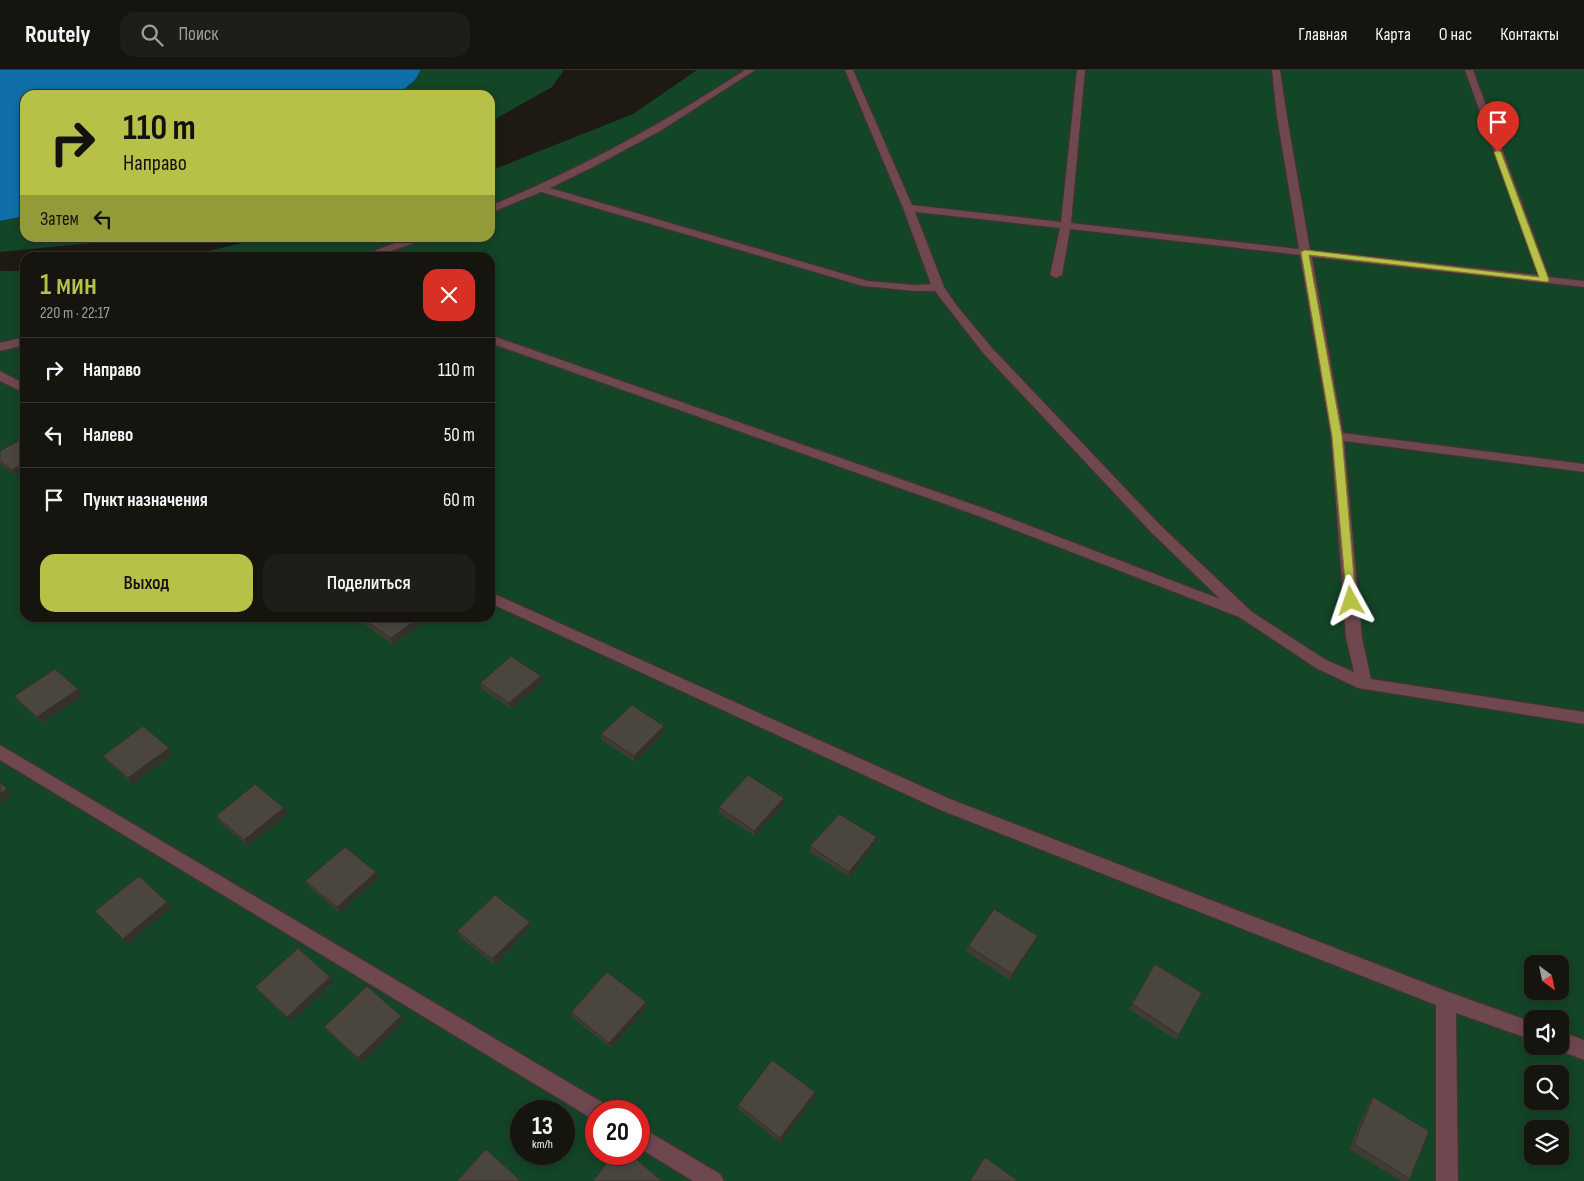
<!DOCTYPE html>
<html lang="ru">
<meta charset="utf-8">
<style>
:root{--surface:#16140e;--page:#1f1d17;--text:#f1f3f6;--muted:#9e9e9e;--line:#35332e;--accent:#b8c147}
body{margin:0;font-family:"Sofia Sans Condensed",sans-serif;background:var(--page);color:var(--text);height:100vh;display:flex;flex-direction:column;font-size:19px;white-space:nowrap}
*{box-sizing:border-box;margin:0}
p{font-size:16px;color:var(--muted)}
.icon{flex:none;width:28px;height:28px;fill:none;stroke:currentColor;stroke-width:2;stroke-linecap:round;stroke-linejoin:round}
.map{position:relative;flex:1;overflow:hidden}
.side{position:absolute;left:20px;top:182px;width:475px;height:370px;display:flex;flex-direction:column;background:var(--surface);border-radius:15px;box-shadow:0 2px 12px #0003,0 0 0 1px var(--line)}
.side>*{flex:none}
.top-card{position:absolute;left:20px;top:20px;width:475px;height:152px;border-radius:15px;box-shadow:0 2px 12px #0003,0 0 0 1px var(--line);background:#b8c147;color:#111;overflow:hidden}
.needle{width:32px;rotate:147deg}
.buttons{position:absolute;left:1524px;top:885px;display:grid;gap:10px}
.buttons a{display:grid;place-items:center;width:45px;height:45px;border-radius:10px;background:var(--surface);box-shadow:0 2px 12px #0003,0 0 0 1px var(--line);font-size:25px}
.speed{position:absolute;left:510px;top:1030px;display:flex;gap:10px;font-size:25px;font-weight:700;text-align:center}
.speed>*{display:grid;place-content:center;width:65px;height:65px;border-radius:50%;background:var(--surface);box-shadow:0 2px 12px #0003,0 0 0 1px var(--line);line-height:1}
.speed small{font-size:12px;font-weight:400}
.speed .limit{border:8px solid #d22;background:#fff;color:#111}
.pin{position:absolute;display:grid;place-items:center;width:42px;height:42px;color:#fff;margin:-51px -21px;border-radius:50% 50% 50% 0;rotate:-45deg;box-shadow:0 0 5px #0007}
.pin .icon{rotate:45deg}
.me{position:absolute;width:55px;margin:-28px;rotate:355deg;stroke-linejoin:round;filter:drop-shadow(0 0 4px #0008)}
.turn{display:flex;align-items:center;gap:18px;height:105px;padding:0 20px;font-size:22px}
.turn .icon{width:65px;height:65px;stroke-width:2.5}
.turn b{display:block;font-size:35px;line-height:42px}
.then{display:flex;align-items:center;height:48px;padding:0 20px;background:#0003;gap:10px;font-size:19px}
.round{display:grid;place-items:center;flex:none;width:52px;height:52px;border-radius:15px;background:var(--page)}
.head{display:flex;align-items:center;justify-content:space-between;height:85px;padding:0 20px}
h1{font-size:30px;font-weight:600;line-height:38px;color:var(--accent)}
.button{display:flex;gap:10px;margin-top:auto;padding:10px 20px}
.button a{flex:1;height:58px;border-radius:15px;background:var(--accent);color:#111;font-size:20px;font-weight:600;line-height:58px;text-align:center}
.button a+a{background:var(--page);color:var(--text)}
ul{padding:0;list-style:none}
li{display:flex;align-items:center;gap:15px;height:65px;padding:0 20px;border-top:1px solid var(--line)}
li div{flex:1}
li b{display:block;font-size:19px}
li em{font-style:normal}
header{display:flex;align-items:center;gap:30px;box-sizing:border-box;height:70px;padding:0 25px;background:var(--surface);border-bottom:1px solid var(--line)}
header strong{font-size:24px}
nav{display:flex;gap:28px;margin-inline-start:auto;font-size:18px}
.search{width:350px;height:45px;background:var(--page);display:flex;align-items:center;gap:12px;box-sizing:border-box;padding:0 18px;border-radius:15px;color:var(--muted);font-size:19px}
.map>svg:first-child{display:block}
.green{fill:#134527;fill-rule:evenodd}
.water{fill:#106fa9}
.lines{fill:none;stroke-linecap:round;stroke-linejoin:round}
.minor-casing{stroke:#3a362f;stroke-width:3}
.minor{fill:#6e474f;fill-rule:evenodd}
.wall{fill:#403c35}
.shaded-wall{fill:#34312b}
.building{fill:#4a463e;stroke:#34312b}
.route{fill:#b8c147;stroke:#787d2e}
</style>
<header>
<strong>Routely</strong>
<div class="search"><svg class="icon" aria-label="search" viewBox="0 0 24 24"><circle cx="10" cy="10" r="6"/><path d="M15 15l6 6"/></svg>Поиск</div>
<nav><a>Главная</a><a>Карта</a><a>О нас</a><a>Контакты</a></nav>
</header>
<div class="map">
<svg width="1584" height="1111" viewBox="0 0 1584 1111">
<rect width="100%" height="100%" fill="#1e1a13"/>
<g class="green">
<path d="M421 0H564L552 17 490 52V25H397L415 10Z"/>
<path d="M697 0H1584V1111H0V201H25V548H490V188L182 187 264 168H490V101L633 44ZM1532 894H1560V921H1532ZM1532 949H1560V976H1532ZM1532 1004H1560V1031H1532ZM521 1041H564V1084H521ZM596 1041H639V1084H596ZM1532 1059H1560V1086H1532Z"/>
<path d="M25 146V168H144L0 182V151Z"/>
</g>
<path class="water" d="M0 0H421L415 10 397 25H25V146L0 151Z"/>
<g class="lines">
<defs>
<g id="minor">
<path d="M745 0H755L660 61 595 96 550 118 868 211 915 215 931 214 903 138 845 0H853L912 135 1061 152 1077 0H1085L1071 153 1299 179 1277 47 1272 0H1280L1287 47 1310 180 1538 205 1465 0H1473L1549 207 1584 211V217L1312 187 1343 363 1584 394V402L1344 371 1362 568 1371 609 1584 642V654L1358 618 1316 598 1239 547 976 445 490 273V265L986 439 1220 529 1150 461 984 284 935 221H915L863 216 541 122 490 143V136C580 99 664 53 745 0ZM915 142 1060 158 1050 205 1056 208 1062 205 1070 159 1300 185 1331 366 1346 568 1354 602 1326 590 1252 542 1160 455 992 278 957 236 944 217Z"/>
<path d="M409 168H423L422 170 372 188H355Z"/>
<path d="M25 267V275L0 281V273Z"/>
<path d="M0 301 25 314V323L0 311Z"/>
<path d="M490 522 950 729 1446 921 1532 952V970L1456 943 1458 1111H1436V935L938 739 490 533Z"/>
<path d="M0 675 605 1034 608 1041H596V1050L591 1048 0 690Z"/>
<path d="M1560 961 1584 970V990L1553 978 1552 976H1560Z"/>
<path d="M639 1056 720 1104 724 1111H693L639 1078Z"/>
</g>
</defs>
<use href="#minor" class="minor-casing"/>
<use href="#minor" class="minor"/>
</g>
<g class="wall">
<path d="M25 367V401L16 406 0 394V381Z"/>
<path d="M364 550H426L393 575 367 556Z"/>
<path d="M543 612 511 639 482 619 480 613Z"/>
<path d="M83 625 42 653 19 632 14 626Z"/>
<path d="M664 656 665 662 635 692 602 670 601 664Z"/>
<path d="M169 678 173 684 133 714 108 692 103 686Z"/>
<path d="M784 728V734L755 766 719 743V737Z"/>
<path d="M288 744 248 776 220 752 216 746Z"/>
<path d="M877 767 876 773 849 807 810 782V776Z"/>
<path d="M379 807 340 843 309 817 305 811Z"/>
<path d="M531 857 495 895 460 867 457 861Z"/>
<path d="M1036 871 1010 910 966 881 968 876Z"/>
<path d="M330 907 334 912 291 952 259 922 255 917Z"/>
<path d="M1132 934 1179 965 1176 970 1129 939Z"/>
<path d="M647 937 611 978 572 947 571 942Z"/>
<path d="M404 951 362 993 328 962 324 957Z"/>
<path d="M815 1027 781 1073 738 1039V1035Z"/>
<path d="M1373 1027 1410 1109 1407 1111H1401L1349 1079 1369 1032Z"/>
</g>
<g class="shaded-wall">
<path d="M25 392V401L16 406 12 400Z"/>
<path d="M418 548H425L426 550 393 575 391 568Z"/>
<path d="M541 606 543 612 511 639 509 633Z"/>
<path d="M78 619 83 625 42 653 37 647Z"/>
<path d="M664 656 665 662 635 692 634 686Z"/>
<path d="M169 678 173 684 133 714 128 708Z"/>
<path d="M7 719 12 725 0 734V724Z"/>
<path d="M784 728V734L755 766 754 761Z"/>
<path d="M284 738 288 744 248 776 244 770Z"/>
<path d="M877 767 876 773 849 807V802Z"/>
<path d="M376 802 379 807 340 843 337 837Z"/>
<path d="M167 832 172 838 128 874 123 869Z"/>
<path d="M530 852 531 857 495 895 492 889Z"/>
<path d="M1038 866 1036 871 1010 910 1012 904Z"/>
<path d="M330 907 334 912 291 952 287 947Z"/>
<path d="M646 932 647 937 611 978 609 973Z"/>
<path d="M401 946 404 951 362 993 358 988Z"/>
<path d="M815 1022V1027L781 1073 780 1068Z"/>
</g>
<g class="building">
<path d="M25 367V392L12 400 0 391V381Z"/>
<path d="M368 548H418L391 568 364 550Z"/>
<path d="M511 586 541 606 509 633 480 613Z"/>
<path d="M55 599 78 619 37 647 14 626Z"/>
<path d="M632 635 664 656 634 686 601 664Z"/>
<path d="M143 656 169 678 128 708 103 686Z"/>
<path d="M748 705 784 728 754 761 719 737Z"/>
<path d="M0 712 7 719 0 724Z"/>
<path d="M255 714 284 738 244 770 216 746Z"/>
<path d="M839 744 877 767 849 802 810 776Z"/>
<path d="M345 777 376 802 337 837 305 811Z"/>
<path d="M139 806 167 832 123 869 95 841Z"/>
<path d="M495 825 530 852 492 889 457 861Z"/>
<path d="M994 839 1038 866 1012 904 968 876Z"/>
<path d="M298 878 330 907 287 947 255 917Z"/>
<path d="M1155 894 1202 923 1179 965 1132 934Z"/>
<path d="M607 902 646 932 609 973 571 942Z"/>
<path d="M367 916 401 946 358 988 324 957Z"/>
<path d="M772 990 815 1022 780 1068 738 1035Z"/>
<path d="M1373 1027 1429 1061 1410 1109 1354 1074Z"/>
<path d="M486 1079 521 1111H457Z"/>
<path d="M614 1084H630L662 1111H593Z"/>
<path d="M985 1087 1018 1111H970Z"/>
</g>
<path class="route" d="M1498 80 1501 82 1549 210 1548 212 1309 185 1342 366 1356 531 1351 535 1347 534 1332 366 1301 182 1305 180 1539 207 1494 82Z"/>
</svg>
<div class="buttons">
<a><svg class="needle" viewBox="-14 -14 28 28"><path d="M0-13l5 13h-10z" fill="#e53935"/><path d="M0 13l5-13h-10z" fill="#9e9e9e"/></svg></a>
<a><svg class="icon" aria-label="sound" viewBox="0 0 24 24"><path d="M4 9h4l5-4v14l-5-4H4zM17 9q2 3 0 6"/></svg></a>
<a><svg class="icon" aria-label="search" viewBox="0 0 24 24"><circle cx="10" cy="10" r="6"/><path d="M15 15l6 6"/></svg></a>
<a><svg class="icon" aria-label="layers" viewBox="0 0 24 24"><path d="M12 4l9 5-9 5-9-5zM3 14l9 5 9-5"/></svg></a>
</div>
<div class="speed"><div>13<small>km/h</small></div><div class="limit">20</div></div>
<div class="pin" style="left:1498px;top:82px;background:#d93025"><svg class="icon" aria-label="arrive" viewBox="0 0 24 24"><path d="M6 21V4h12l-3 4 3 4H6"/></svg></div>
<svg class="me" style="left:1351px;top:531px" viewBox="-20 -20 40 40"><path d="M0-17L14 15 0 8-14 15z" fill="#b8c147" stroke="#fff" stroke-width="4"/></svg>
<div class="top-card">
<div class="turn"><svg class="icon" aria-label="right" viewBox="0 0 24 24"><path d="M7 20v-9h11M14 6l5 5-5 5"/></svg><div><b>110 m</b>Направо</div></div>
<div class="then">Затем<svg class="icon" aria-label="left" viewBox="0 0 24 24"><path d="M17 20v-9H6M10 6l-5 5 5 5"/></svg></div>
</div>
<section class="side">
<div class="head"><div><h1>1 мин</h1><p>220 m · 22:17</p></div><a class="round" style="background:#d93025;color:#fff"><svg class="icon" aria-label="close" viewBox="0 0 24 24"><path d="M6 6l12 12M18 6L6 18"/></svg></a></div>
<ul>
<li><svg class="icon" aria-label="right" viewBox="0 0 24 24"><path d="M7 20v-9h11M14 6l5 5-5 5"/></svg><div><b>Направо</b></div><em>110 m</em></li>
<li><svg class="icon" aria-label="left" viewBox="0 0 24 24"><path d="M17 20v-9H6M10 6l-5 5 5 5"/></svg><div><b>Налево</b></div><em>50 m</em></li>
<li><svg class="icon" aria-label="arrive" viewBox="0 0 24 24"><path d="M6 21V4h12l-3 4 3 4H6"/></svg><div><b>Пункт назначения</b></div><em>60 m</em></li>
</ul>
<div class="button"><a>Выход</a><a>Поделиться</a></div>
</section>
</div>
